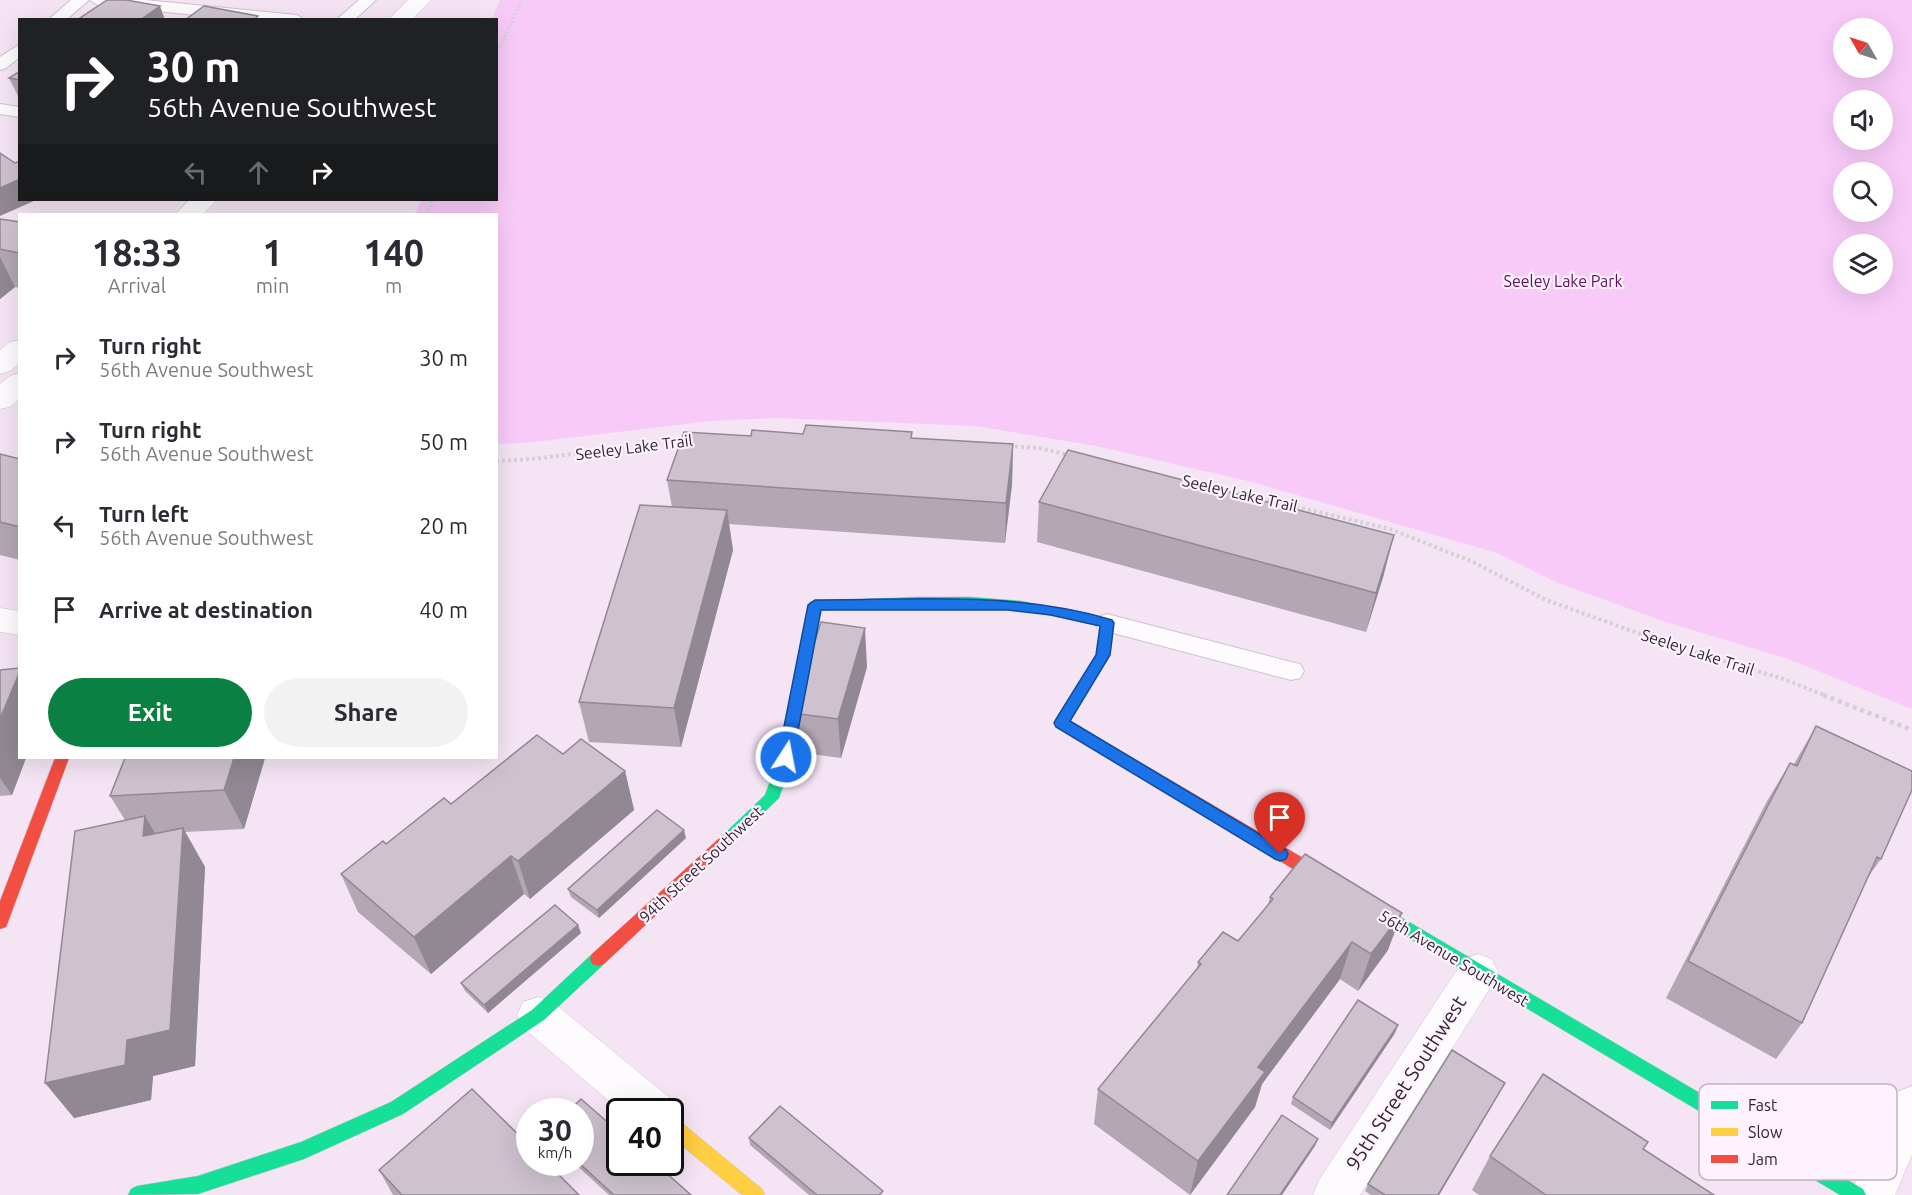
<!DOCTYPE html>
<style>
:root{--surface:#fff;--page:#f2f2f3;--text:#2b2b33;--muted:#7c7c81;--accent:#0b8043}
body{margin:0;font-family:Ubuntu,sans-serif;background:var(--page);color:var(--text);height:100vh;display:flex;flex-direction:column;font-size:22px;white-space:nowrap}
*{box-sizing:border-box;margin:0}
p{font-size:20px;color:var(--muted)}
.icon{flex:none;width:33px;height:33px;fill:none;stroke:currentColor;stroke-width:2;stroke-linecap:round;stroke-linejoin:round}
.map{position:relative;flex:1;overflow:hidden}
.side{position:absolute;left:18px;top:213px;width:480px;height:546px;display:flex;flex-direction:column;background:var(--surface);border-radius:0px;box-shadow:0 6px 24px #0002}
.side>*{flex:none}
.top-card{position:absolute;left:18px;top:18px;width:480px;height:183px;border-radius:0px;box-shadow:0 6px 24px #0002;background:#202124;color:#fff;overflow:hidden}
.needle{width:39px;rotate:309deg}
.buttons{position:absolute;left:1833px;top:18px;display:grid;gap:12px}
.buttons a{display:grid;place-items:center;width:60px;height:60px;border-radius:50%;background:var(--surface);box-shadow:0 6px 24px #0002;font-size:30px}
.speed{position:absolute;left:516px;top:1098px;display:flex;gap:12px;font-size:30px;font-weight:700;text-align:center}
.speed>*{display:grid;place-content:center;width:78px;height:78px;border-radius:50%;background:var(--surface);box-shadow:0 6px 24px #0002;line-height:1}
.speed small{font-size:15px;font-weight:400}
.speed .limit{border:3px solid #111;border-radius:9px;background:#fff;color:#111}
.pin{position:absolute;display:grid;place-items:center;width:51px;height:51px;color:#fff;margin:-62px -26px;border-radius:50% 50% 50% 0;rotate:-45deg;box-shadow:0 0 6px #0007}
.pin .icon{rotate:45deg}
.me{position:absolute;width:66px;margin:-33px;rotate:11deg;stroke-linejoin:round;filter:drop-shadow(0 0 4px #0008)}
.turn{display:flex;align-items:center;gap:21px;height:126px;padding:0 30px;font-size:27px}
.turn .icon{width:78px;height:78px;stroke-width:2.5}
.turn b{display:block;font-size:42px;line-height:51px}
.lanes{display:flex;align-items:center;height:57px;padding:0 30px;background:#0003;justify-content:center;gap:30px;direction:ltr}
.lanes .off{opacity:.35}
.eta{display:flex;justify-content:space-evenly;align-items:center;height:102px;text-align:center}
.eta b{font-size:36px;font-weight:700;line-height:42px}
.action{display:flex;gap:12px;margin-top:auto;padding:12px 30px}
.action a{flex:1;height:69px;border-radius:36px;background:var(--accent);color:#fff;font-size:24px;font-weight:700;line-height:69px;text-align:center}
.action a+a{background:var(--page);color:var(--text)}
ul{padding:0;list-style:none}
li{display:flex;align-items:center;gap:18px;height:84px;padding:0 30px}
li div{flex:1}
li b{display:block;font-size:22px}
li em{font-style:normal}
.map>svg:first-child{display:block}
.green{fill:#f8caf8;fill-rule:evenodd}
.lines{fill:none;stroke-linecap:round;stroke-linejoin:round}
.lane-casing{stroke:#cec2ce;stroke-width:2}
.street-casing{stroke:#cec2ce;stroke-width:1}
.fast-casing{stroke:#cec2ce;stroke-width:1}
.slow-casing{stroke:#cec2ce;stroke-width:1}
.jam-casing{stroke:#cec2ce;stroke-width:1}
.path-far2{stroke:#d4d0d4;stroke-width:3;stroke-dasharray:2 2;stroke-linecap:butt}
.path-far1{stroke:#d4d0d4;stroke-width:4;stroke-dasharray:3 3;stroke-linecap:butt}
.path{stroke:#d4d0d4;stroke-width:4.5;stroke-dasharray:4 4;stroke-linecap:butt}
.lane{fill:#fdfbfd;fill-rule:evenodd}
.street{fill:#fdfbfd;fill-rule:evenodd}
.fast{fill:#16e098;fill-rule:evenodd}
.slow{fill:#ffcf43;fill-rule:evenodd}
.jam{fill:#f24e42;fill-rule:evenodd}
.wall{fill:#b2a7b2}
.shaded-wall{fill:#918891}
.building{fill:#cfc2cf;stroke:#918891;stroke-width:1.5}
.route{fill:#1a73e8;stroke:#114b97;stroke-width:1.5}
.labels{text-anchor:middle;stroke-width:4.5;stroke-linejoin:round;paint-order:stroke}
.park-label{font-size:16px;fill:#640b68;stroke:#fdf2fd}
.street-label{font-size:16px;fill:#2f252f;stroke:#fdf2fd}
.near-street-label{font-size:20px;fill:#2f252f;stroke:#fdf2fd}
.key{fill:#fdf2fd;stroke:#bfb4bf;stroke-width:1.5}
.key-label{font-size:16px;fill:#2f252f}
</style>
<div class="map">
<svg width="1912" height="1195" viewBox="0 0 1912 1195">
<rect width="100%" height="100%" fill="#f4e4f4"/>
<path class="green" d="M500 0H1912V709L1788 659 1666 622 1558 583 1497 553 1252 482 1096 446 975 426 778 418 710 421 534 442 497 444 496 214H415L421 200H496V20L492 19ZM1844 28H1882V68H1844ZM1844 100H1882V140H1844ZM1844 172H1882V212H1844ZM1844 244H1882V284H1844Z"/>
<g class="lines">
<defs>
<g id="lane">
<path d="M71 0H89L66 20H48Z"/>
<path d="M90 0H145L297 15 305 20H245L98 5Z"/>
<path d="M359 0H376L354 20H336Z"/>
<path d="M20 44V57L6 68 0 70V57Z"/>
<path d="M0 104 20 107V117L0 114Z"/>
<path d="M1107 614 1291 662 1300 664 1304 671 1300 678 1291 680 1098 629 1095 623 1098 617Z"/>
</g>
<g id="street">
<path d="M408 0H431L412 20H388Z"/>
<path d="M189 200H217L203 214H176Z"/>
<path d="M20 340V363L10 371 0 374V350L10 342Z"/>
<path d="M20 373V398L10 407 0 409V384L10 376Z"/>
<path d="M0 608 20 611V635L0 632Z"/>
<path d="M1478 954 1492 959 1498 972 1492 985 1360 1195H1313L1319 1180 1464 959Z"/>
<path d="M538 997 553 1002 670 1098 677 1112 670 1126V1112H622L523 1028 517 1015 523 1002Z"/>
<path d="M1912 1086V1155L1895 1195H1850L1897 1092Z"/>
</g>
<g id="fast">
<path d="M918 597H970L1021 601 1107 618 1114 623 1110 655 1070 721H1060L1058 717 1096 655 1100 626C1074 621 1049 614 1023 611 956 603 888 608 821 610L793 757 779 798 735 841 730 843 725 841 722 837 725 833 765 795 779 757 810 602Z"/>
<path d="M1314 866 1863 1189 1866 1195H1840L1308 878 1306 873 1308 868Z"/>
<path d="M598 952 604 954 606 959 604 964 544 1020 403 1114 304 1159 198 1194 128 1195 131 1189 137 1186 198 1176 301 1142 391 1102 532 1010 592 954Z"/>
</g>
<path id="slow" d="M670 1116 676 1118 762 1189 765 1195H742L670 1136Z"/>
<g id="jam">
<path d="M1065 711 1070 713 1072 717 1070 721 1320 868 1322 873 1320 878 1314 880 1308 878 1056 727 1054 723C1057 717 1059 713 1065 711Z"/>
<path d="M55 758H69L8 922 6 927 0 929V901Z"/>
<path d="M730 831 735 833 738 837 735 841 604 964 598 966 592 964 590 959 592 954 725 833Z"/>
</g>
</defs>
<use href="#lane" class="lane-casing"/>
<use href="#street" class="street-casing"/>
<use href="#fast" class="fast-casing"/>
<use href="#slow" class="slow-casing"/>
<use href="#jam" class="jam-casing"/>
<g class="path-far2">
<path d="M496 55 522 0"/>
<path d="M427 214 433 200"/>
</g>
<g class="path-far1">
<path d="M1009 446 1039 448 1069 455"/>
<path d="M496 461 532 459 684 440"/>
<path d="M1191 482 1390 529 1473 562 1546 600 1660 641 1783 679 1827 696"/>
</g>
<path class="path" d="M1823 695 1912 730"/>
<use href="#lane" class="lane"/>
<use href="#street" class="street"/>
<use href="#fast" class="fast"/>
<use href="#slow" class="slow"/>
<use href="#jam" class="jam"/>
</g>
<g class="wall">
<path d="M20 71V100L9 78Z"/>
<path d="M0 219 20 222V288L15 287 0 299Z"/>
<path d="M803 434 912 438 1013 444 1012 484 1005 543 729 524 733 550 681 747 589 742 579 702 672 507 667 480 751 436Z"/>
<path d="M0 454 20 459V560L0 555Z"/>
<path d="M1039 502 1384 574 1366 632 1037 542Z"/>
<path d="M867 667 841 758 796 752 792 713Z"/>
<path d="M0 670 20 758H26L12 795 0 796Z"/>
<path d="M1816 726 1881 859 1866 880 1802 1023 1776 1059 1666 998 1767 801 1790 763 1794 764Z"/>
<path d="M563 754 625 771 634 810 530 899 524 894 431 974 358 912 341 874 386 844 451 804Z"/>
<path d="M265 758 244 829 185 832 205 867 195 1066 153 1076 151 1100 74 1118 125 820 110 796Z"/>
<path d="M686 838 599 918 571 897 568 889Z"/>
<path d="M1270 897 1388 950 1358 991 1340 979 1262 1084 1255 1107 1190 1195 1094 1124 1098 1089 1197 969 1198 962 1238 941 1268 905Z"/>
<path d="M578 925 581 933 488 1013 465 991 461 983Z"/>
<path d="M1395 1033 1330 1130 1291 1104 1293 1097Z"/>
<path d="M1501 1090 1439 1195H1371L1365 1191 1368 1184Z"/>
<path d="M749 1138 883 1195H809L750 1145Z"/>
<path d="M1643 1149 1714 1195H1479L1472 1190 1490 1156Z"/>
<path d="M573 1162H580L691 1195H609Z"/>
<path d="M379 1170 579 1195H393Z"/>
</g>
<g class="shaded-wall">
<path d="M160 6 165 20H140Z"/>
<path d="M20 179V200H36L0 216V188Z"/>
<path d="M0 257 15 287 0 299Z"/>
<path d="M1013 444 1012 484 1005 543 1006 503Z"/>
<path d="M727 510 733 550 681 747 674 708Z"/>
<path d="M1394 535 1384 574 1366 632 1376 593Z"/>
<path d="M865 628 867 667 841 758 838 719Z"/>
<path d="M20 671V758H26L12 795 0 778V719Z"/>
<path d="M234 758H265L244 829 224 790Z"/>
<path d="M625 771 634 810 530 899 518 861Z"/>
<path d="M145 816 167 854 143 836Z"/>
<path d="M183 828 205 867 195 1066 153 1076 151 1100 74 1118 45 1083 127 1040Z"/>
<path d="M684 830 686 838 599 918 597 910Z"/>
<path d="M511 856 524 894 431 974 414 937Z"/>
<path d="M1402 913 1388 950 1358 991 1371 954Z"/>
<path d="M578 925 581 933 488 1013 484 1005Z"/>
<path d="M1352 942 1340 979 1262 1084 1255 1107 1190 1195 1198 1161 1258 1067Z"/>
<path d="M1398 1025 1395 1033 1330 1130 1332 1123Z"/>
<path d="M1505 1083 1439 1195H1438Z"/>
<path d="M1318 1139 1315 1146 1282 1195H1280Z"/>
</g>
<g class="building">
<path d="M107 0H126L160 6 140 20H77Z"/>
<path d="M204 6 258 16 254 20H185Z"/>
<path d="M20 71V80L9 78Z"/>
<path d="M0 153 15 163 20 161V179L0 188Z"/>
<path d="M0 219 20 222 19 253 0 249Z"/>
<path d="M806 425 912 432 911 438 1013 444 1006 503 667 480 684 432 751 436 752 430 803 434Z"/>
<path d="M1068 450 1394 535 1376 593 1039 502Z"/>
<path d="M0 454 20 459V527L0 522Z"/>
<path d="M640 505 727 510 674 708 579 702Z"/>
<path d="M821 622 865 628 838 719 792 713Z"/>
<path d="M20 668V671L0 719V670Z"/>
<path d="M1816 726 1912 771V790L1881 859 1877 857 1802 1023 1688 961 1790 763 1797 766Z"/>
<path d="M537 735 563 754 581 739 625 771 518 861 511 856 414 937 341 874 383 841 386 844 444 798 451 804Z"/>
<path d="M125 758H234L224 790 110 796Z"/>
<path d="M657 810 684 830 597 910 568 889Z"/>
<path d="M145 816 143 836 183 828 170 1030 127 1040 125 1065 45 1083 75 831Z"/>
<path d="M1305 854 1402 913 1371 954 1352 942 1258 1067 1265 1072 1198 1161 1098 1089 1201 964 1198 962 1223 932 1238 941 1273 899 1270 897Z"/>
<path d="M555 905 578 925 484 1005 461 983Z"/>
<path d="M1358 1000 1398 1025 1332 1123 1293 1097Z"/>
<path d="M1452 1050 1505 1083 1438 1195H1385L1368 1184Z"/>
<path d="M1543 1074 1648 1142 1643 1149 1714 1195H1546L1490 1156Z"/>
<path d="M472 1089 530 1146V1162H546L579 1195H402L379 1170Z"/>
<path d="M581 1099 620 1133V1162H654L691 1195H614L578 1162H580V1112H568Z"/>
<path d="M780 1106 883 1191 879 1195H817L749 1138Z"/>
<path d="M1282 1115 1318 1139 1280 1195H1227Z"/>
</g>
<path class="route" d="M815 600C913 600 1016 591 1112 620L1114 623 1110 655 1070 721 1286 850 1288 854 1286 859 1280 861 1275 859 1056 727 1054 723 1056 719 1096 655 1100 626 1051 615 1008 610H821L793 757 791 761H780L778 757 808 605Z"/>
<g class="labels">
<g class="park-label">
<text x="1563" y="287">Seeley Lake Park</text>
</g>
<g class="street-label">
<text transform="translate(634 447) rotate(-7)" y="6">Seeley Lake Trail</text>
<text transform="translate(1240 493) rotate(13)" y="6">Seeley Lake Trail</text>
<text transform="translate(1698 652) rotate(18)" y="6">Seeley Lake Trail</text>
<text transform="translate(701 864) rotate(-43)" y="6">94th Street Southwest</text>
<text transform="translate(1454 958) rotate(31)" y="6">56th Avenue Southwest</text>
</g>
<g class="near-street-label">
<text transform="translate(1406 1083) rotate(-57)" y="7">95th Street Southwest</text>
</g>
</g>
<rect x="1699" y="1084" width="198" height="96" rx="9" class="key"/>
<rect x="1711" y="1101" width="27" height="8" fill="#16e098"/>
<rect x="1711" y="1128" width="27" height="8" fill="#ffcf43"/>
<rect x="1711" y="1155" width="27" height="8" fill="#f24e42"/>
<g class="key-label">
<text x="1748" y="1111">Fast</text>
<text x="1748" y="1138">Slow</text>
<text x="1748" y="1165">Jam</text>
</g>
</svg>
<div class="buttons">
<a><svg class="needle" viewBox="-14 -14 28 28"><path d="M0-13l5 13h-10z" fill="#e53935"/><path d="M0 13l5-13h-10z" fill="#7c7c81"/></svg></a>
<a><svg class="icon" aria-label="sound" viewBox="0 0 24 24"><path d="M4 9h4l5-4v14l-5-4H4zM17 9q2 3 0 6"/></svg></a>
<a><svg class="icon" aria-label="search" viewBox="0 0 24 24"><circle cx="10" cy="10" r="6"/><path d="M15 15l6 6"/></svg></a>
<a><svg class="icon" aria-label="layers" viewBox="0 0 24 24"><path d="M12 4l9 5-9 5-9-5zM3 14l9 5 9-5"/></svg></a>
</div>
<div class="speed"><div>30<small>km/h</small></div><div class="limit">40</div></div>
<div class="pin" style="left:1280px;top:854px;background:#d93025"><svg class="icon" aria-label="arrive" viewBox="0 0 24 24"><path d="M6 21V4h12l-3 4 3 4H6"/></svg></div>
<svg class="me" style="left:786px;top:757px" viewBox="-20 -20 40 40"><circle r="17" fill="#1a73e8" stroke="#fff" stroke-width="3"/><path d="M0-11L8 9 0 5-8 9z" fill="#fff"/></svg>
<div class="top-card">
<div class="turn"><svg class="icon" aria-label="right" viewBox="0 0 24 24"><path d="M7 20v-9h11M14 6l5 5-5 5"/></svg><div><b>30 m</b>56th Avenue Southwest</div></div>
<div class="lanes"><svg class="icon off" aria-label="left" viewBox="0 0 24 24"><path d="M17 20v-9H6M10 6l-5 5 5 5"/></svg><svg class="icon off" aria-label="ahead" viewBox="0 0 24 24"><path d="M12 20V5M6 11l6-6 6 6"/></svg><svg class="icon" aria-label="right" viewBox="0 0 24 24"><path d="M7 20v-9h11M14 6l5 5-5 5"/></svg></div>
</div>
<section class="side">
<div class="eta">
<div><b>18:33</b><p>Arrival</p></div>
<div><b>1</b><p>min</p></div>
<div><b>140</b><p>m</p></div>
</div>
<ul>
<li><svg class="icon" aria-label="right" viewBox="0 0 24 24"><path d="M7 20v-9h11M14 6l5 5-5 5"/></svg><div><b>Turn right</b><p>56th Avenue Southwest</p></div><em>30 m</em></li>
<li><svg class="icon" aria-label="right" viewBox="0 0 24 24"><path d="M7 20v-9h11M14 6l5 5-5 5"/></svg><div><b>Turn right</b><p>56th Avenue Southwest</p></div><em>50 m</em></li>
<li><svg class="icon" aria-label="left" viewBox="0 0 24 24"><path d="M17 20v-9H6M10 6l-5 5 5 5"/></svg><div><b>Turn left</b><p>56th Avenue Southwest</p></div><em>20 m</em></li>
<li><svg class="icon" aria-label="arrive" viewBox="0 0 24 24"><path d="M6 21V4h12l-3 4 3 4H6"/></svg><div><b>Arrive at destination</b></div><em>40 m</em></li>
</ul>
<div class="action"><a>Exit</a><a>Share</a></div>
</section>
</div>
